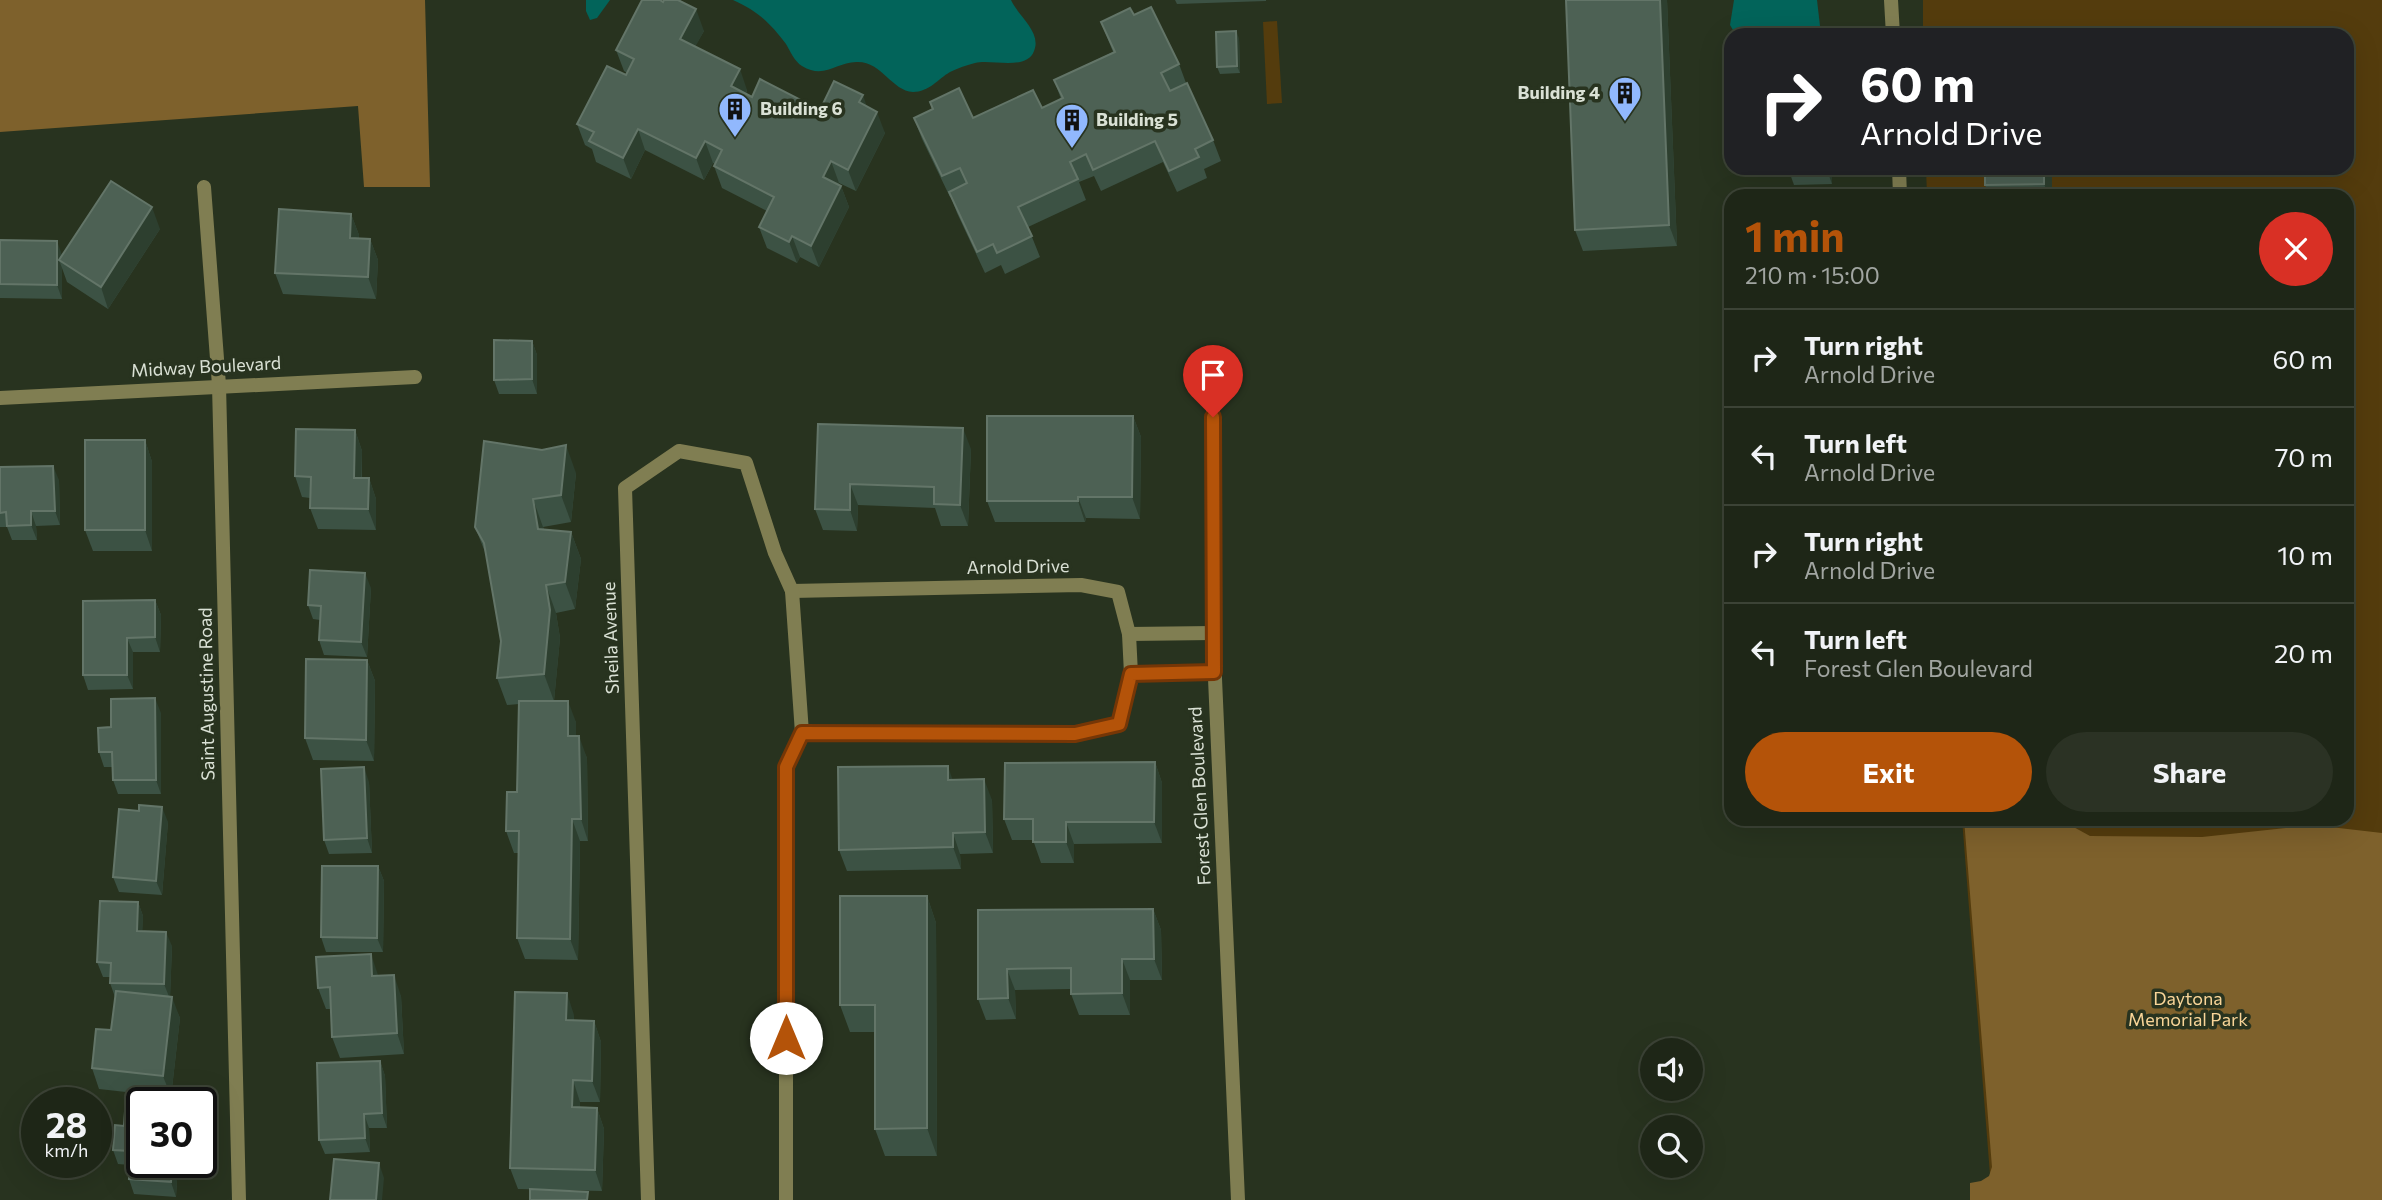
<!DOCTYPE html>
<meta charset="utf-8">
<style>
:root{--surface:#1e2617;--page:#2b3224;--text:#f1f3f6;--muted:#a1a5a1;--line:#3c4336;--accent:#b45309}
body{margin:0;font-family:Commissioner,sans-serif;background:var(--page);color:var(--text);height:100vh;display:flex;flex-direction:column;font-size:26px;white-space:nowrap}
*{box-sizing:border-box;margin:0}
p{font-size:23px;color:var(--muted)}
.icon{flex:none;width:38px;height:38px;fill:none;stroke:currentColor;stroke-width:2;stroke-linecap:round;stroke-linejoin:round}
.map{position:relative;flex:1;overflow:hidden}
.drawer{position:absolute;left:1724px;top:189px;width:630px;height:637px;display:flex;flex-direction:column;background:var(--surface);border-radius:21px;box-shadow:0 7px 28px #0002,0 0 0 2px var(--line)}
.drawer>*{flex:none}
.guide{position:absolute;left:1724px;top:28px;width:630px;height:147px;border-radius:21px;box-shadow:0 7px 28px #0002,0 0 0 2px var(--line);background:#202124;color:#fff;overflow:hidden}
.fabs{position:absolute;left:1640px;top:1038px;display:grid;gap:14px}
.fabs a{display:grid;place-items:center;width:63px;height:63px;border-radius:50%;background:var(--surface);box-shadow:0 7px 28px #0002,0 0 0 2px var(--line);font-size:35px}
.speed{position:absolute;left:21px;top:1087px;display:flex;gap:14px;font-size:35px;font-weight:700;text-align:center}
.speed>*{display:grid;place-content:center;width:91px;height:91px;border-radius:50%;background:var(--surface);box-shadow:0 7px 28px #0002,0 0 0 2px var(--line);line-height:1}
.speed small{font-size:18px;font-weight:400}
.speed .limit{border:4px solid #111;border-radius:10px;background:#fff;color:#111}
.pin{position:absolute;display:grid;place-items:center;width:60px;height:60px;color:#fff;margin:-72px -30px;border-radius:50% 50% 50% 0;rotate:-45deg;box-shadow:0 0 7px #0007}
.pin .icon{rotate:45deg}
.me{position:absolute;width:77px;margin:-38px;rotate:0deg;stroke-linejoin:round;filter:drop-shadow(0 0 5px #0008)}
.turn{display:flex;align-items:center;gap:24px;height:147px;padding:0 21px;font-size:32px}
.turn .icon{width:91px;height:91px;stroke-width:2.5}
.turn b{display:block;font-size:49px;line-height:60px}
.round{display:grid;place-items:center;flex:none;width:74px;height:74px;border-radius:37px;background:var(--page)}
.overview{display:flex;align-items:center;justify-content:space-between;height:119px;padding:0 21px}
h1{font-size:42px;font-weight:700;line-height:52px;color:var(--accent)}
.primary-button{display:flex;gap:14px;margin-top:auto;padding:14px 21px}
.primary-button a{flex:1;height:80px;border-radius:42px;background:var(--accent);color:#fff;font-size:28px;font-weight:700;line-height:80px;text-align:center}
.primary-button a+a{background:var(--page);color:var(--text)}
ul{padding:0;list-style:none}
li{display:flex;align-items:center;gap:21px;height:98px;padding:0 21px;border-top:2px solid var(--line)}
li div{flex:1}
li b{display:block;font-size:26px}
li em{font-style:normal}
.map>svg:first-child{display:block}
.green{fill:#543c0d}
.forest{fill:#7e612c}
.water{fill:#02645a}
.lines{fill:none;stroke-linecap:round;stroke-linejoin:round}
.street{stroke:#807e52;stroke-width:14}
.wall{fill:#3c5244}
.shaded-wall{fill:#2d3f2f}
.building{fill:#4d6154;stroke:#637568;stroke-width:2}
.route-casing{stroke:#753606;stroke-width:18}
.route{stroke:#b45309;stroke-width:12}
.labels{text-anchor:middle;stroke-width:7;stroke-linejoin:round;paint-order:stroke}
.poi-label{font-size:18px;font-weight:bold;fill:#dae1d5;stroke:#28331f;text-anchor:start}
.street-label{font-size:18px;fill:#dae1d5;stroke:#28331f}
.park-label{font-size:18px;fill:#f9d598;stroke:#28331f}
</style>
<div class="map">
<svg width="2382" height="1200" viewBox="0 0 2382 1200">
<rect width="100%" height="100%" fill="#28331f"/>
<g class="green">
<path d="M1923 0H2382V1200H1992L1962 819H2347V196H1927L1926 168H2347V35H1923Z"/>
<path d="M1277 21 1282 103 1267 104 1263 22Z"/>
</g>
<g class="forest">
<path d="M0 0H425L430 187H364L358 106 0 132Z"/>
<path d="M1964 819H2059L2090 836 2202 837 2313 825 2382 833V1200H1970V1183L1981 1181 1989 1176 1992 1167Z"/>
</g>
<g class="water">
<path d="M586 0H610L597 18 590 20 586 11Z"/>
<path d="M733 0H1011C1018 16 1042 32 1034 51 1027 71 992 59 975 63 967 65 958 68 950 72 938 79 929 92 913 92 892 91 882 62 858 62 837 61 825 80 802 66 795 62 790 51 786 44 770 23 758 11 733 0Z"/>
<path d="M1734 0H1817L1820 26 1815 35H1736L1730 25Z"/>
</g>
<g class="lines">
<g class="street">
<path d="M1891 0 1893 35"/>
<path d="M1899 168 1900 196"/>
<path d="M204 187 219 385 239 1200"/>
<path d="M1213 390V633L1238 1200"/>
<path d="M0 398 415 377"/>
<path d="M792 591 1081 585 1118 592 1129 634 1131 674 1119 724 1075 734 802 733"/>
<path d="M1129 634 1213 633"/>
<path d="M1131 674 1214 672"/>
<path d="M648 1200 625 488 679 451 746 463 775 553 792 591 802 733 786 767V1200"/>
</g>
</g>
<g class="wall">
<path d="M1175 0H1266V1L1177 4Z"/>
<path d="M1667 0 1677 246 1583 251 1575 230Z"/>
<path d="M663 2 704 31 695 46 747 90 746 94 752 97 820 110 866 106 885 133 856 191 839 183 838 184 841 186 849 207 819 267 800 257 797 263 767 248 759 227 767 211 722 188 714 166 715 164 713 163 704 180 645 150 631 179 596 162 592 149 585 145 577 124 626 75 627 73 624 71 616 50Z"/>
<path d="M1134 15 1179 64 1186 83 1213 140 1221 161 1204 169 1207 178 1177 192 1163 162 1101 191 1094 176 1079 182 1086 200 1028 227 1040 257 1005 274 1001 265 985 273 957 213 951 197H950L922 139 914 118 932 109 930 102 973 118 1042 108 1061 99 1054 80 1113 52 1101 22Z"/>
<path d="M1239 38 1240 73 1220 74 1217 67Z"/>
<path d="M1788 168H1832V184L1794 185Z"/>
<path d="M2052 168V196H1989L1985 185Z"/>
<path d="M351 214 359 235V238L370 239 378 260 376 299 283 294 275 273Z"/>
<path d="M160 229 108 309 67 282 62 268V299L0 298V240L62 256Z"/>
<path d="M532 341 537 355V394H499L494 380Z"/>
<path d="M1133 416 1141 437 1140 519 1086 518 1085 522H995L987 501Z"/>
<path d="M818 424 971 449 968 526H941L935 508 858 505 857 531 823 530 815 509Z"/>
<path d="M355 430 362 451V478H369L376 499V530L318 529 310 508V498L302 497 295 476Z"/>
<path d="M145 440 152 462V551H93L85 530Z"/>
<path d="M0 467 59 480 60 525 36 526 37 540H12L7 527H0Z"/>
<path d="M576 473 571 522 543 527 544 529 571 532 581 559 575 609 556 613 560 638 554 701 576 722V736L587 758 588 841H580L578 960 525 959 517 938 519 853H514L506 831 517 792 519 704 507 705 497 678 501 641 487 557 475 527Z"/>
<path d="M371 588 367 657 324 655 319 640 320 620 313 619 308 605Z"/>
<path d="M155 600 161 615 160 652H133V689L88 690 83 675Z"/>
<path d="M367 660 375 681 374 761 313 760 305 738Z"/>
<path d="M161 713V794H118L113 780 112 767H104L99 752 111 727Z"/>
<path d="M1155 762 1162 783V843L1074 844V863H1041L1033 840H1012L1004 819Z"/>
<path d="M953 780 992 800 993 853 960 854 961 869 847 871 839 850Z"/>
<path d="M369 782 372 853 329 854 324 840Z"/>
<path d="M139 811 168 822 162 895 119 892 113 877Z"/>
<path d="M378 866 384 881 383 952H326L321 937Z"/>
<path d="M927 896 936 923 937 1156H885L875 1129V1032H850L840 1005Z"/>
<path d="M138 902 143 916 142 931 172 946 170 997 180 1018 171 1097 99 1089 92 1068 111 1030 115 997 110 983V977H103L97 962Z"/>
<path d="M1153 909 1161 930 1162 980H1130V1015H1079L1071 994V989L1015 990 1016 1019 986 1020 978 999V910Z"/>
<path d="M378 976 401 996 404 1054 340 1058 332 1037 331 1009H326L318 988Z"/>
<path d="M574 1015V1020L594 1021 601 1042 600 1102H580V1107L597 1108 604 1129 602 1191 518 1189 510 1168Z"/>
<path d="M380 1061 385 1076 387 1128H369L370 1152 325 1154 319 1140Z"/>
<path d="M126 1097 176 1099 177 1102H142V1162H178L176 1197 134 1194 129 1179 130 1165 118 1164 113 1150 115 1125 124 1126Z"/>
</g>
<g class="shaded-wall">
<path d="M1660 0H1667L1677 246 1669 225Z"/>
<path d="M696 9 704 31 688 60 680 39Z"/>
<path d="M1236 31 1239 38 1240 73 1237 66Z"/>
<path d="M740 69 747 90 739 107 731 86Z"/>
<path d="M863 95 870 116 859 102Z"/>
<path d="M877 112 885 133 856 191 848 170Z"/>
<path d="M638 129 645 150 631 179 623 158Z"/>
<path d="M705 141 713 163 704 180 696 158Z"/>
<path d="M831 161 839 183 830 198 823 177Z"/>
<path d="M1827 168H1832V184L1827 170Z"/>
<path d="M2044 168H2052V196H2049L2044 184Z"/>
<path d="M841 186 849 207 819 267 811 246Z"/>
<path d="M152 207 160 229 108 309 101 287Z"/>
<path d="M351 214 359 235 357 259 350 238Z"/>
<path d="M792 236 800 257 797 263 789 242Z"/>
<path d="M370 239 378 260 376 299 368 277Z"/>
<path d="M57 241 62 255V262L59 260 62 268V299L57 285Z"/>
<path d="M532 341 537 355V394L532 379Z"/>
<path d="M1133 416 1141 437 1140 519 1132 497Z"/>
<path d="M963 428 971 449 968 526 960 505Z"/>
<path d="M355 430 362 451 361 499 354 478Z"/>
<path d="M145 440 152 462V551L145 530Z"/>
<path d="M566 445 576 473 571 522 561 495Z"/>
<path d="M53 466 59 480 60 525 55 511Z"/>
<path d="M369 478 376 499V530L368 509Z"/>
<path d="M850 484 858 505 857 531 850 510Z"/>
<path d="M1078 497 1086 518 1085 522 1078 501Z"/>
<path d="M533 499 543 527 548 556 538 529Z"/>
<path d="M31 511 36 526 37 540 31 525Z"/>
<path d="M571 532 581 559 575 609 565 582Z"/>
<path d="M365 573 371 588 367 657 361 642Z"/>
<path d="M546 585 556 613 560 638 554 701 544 674Z"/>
<path d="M155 600 161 615 160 652 155 637Z"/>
<path d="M127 638 133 652V689L127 675Z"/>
<path d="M367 660 375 681 374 761 366 740Z"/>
<path d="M155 698 161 713V794L156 780Z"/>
<path d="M568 701 576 722V757L568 736Z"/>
<path d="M579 736 587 758 588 841 581 819Z"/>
<path d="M1155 762 1162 783V843L1154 822Z"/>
<path d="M948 766 955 787 948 780Z"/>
<path d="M364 767 369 782 372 853 367 838Z"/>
<path d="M984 779 992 800 993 853 985 832Z"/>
<path d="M162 807 168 822 162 895 156 881Z"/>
<path d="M572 819 580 841 578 960 570 939Z"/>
<path d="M1066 822 1074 844V863L1066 842Z"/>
<path d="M953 833 960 854 961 869 953 847Z"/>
<path d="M378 866 384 881 383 952 377 938Z"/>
<path d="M927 896 936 923 937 1156 927 1128Z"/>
<path d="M138 902 143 916 142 945 137 931Z"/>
<path d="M1153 909 1161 930 1162 980 1154 959Z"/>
<path d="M166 932 172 946 170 999 164 984Z"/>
<path d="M371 954 378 975 380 997 372 976Z"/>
<path d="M1122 959 1130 980V1015L1122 993Z"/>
<path d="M1007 969 1015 990 1016 1019 1008 998Z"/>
<path d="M394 975 401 996 404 1054 397 1033Z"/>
<path d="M567 993 574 1015 573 1041 566 1020Z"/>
<path d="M172 997 180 1018 171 1097 163 1076Z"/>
<path d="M594 1021 601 1042 600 1102 592 1081Z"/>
<path d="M380 1061 385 1076 387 1128 382 1113Z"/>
<path d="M573 1080 580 1102 579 1128 572 1107Z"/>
<path d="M597 1108 604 1129 602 1191 595 1170Z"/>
<path d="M364 1114 369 1128 370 1152 365 1138Z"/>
<path d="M172 1162H178L176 1197 171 1182Z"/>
<path d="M379 1163 384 1178 382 1200H376Z"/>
</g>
<g class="building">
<path d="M642 0H660L663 2 664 0H678L696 9 680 39 740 69 731 86 752 97 760 79 820 110 834 81 863 95 859 102 877 112 848 170 831 161 823 177 841 186 811 246 792 236 789 242 759 227 774 197 714 166 722 150 705 141 696 158 638 129 623 158 589 141 594 132 577 124 607 66 626 75 634 59 616 50Z"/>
<path d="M1566 0H1660L1669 225 1575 230Z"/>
<path d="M1151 7 1179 64 1161 73 1170 91 1187 83 1213 140 1195 149 1199 157 1169 171 1155 141 1093 170 1086 154 1070 162 1078 179 1018 207 1032 236 997 253 993 244 977 252 949 192 967 183 960 168 942 176 914 118 933 109 930 102 959 88 973 118 1033 90 1042 108 1063 98 1054 80 1115 52 1101 22 1130 8 1134 15Z"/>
<path d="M1236 31 1237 66 1217 67 1216 32Z"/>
<path d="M1788 168H1827V170L1789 171Z"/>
<path d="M1985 168H2044V184L1985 185Z"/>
<path d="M111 181 152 207 101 287 59 260Z"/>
<path d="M279 209 351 214 350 238 370 239 368 277 275 273Z"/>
<path d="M0 240 57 241V285L0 284Z"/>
<path d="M494 340 532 341V379L494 380Z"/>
<path d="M987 416H1133L1132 497H1078V501H987Z"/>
<path d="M818 424 963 428 960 505 934 504V487L850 484V510L815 509Z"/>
<path d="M296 429 355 430 354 478H369L368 509 310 508 311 477 295 476Z"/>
<rect x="85" y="440" width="60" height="90"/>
<path d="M484 441 542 450 566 445 561 495 533 499 538 529 571 532 565 582 546 585 550 610 544 674 497 678 501 641 484 543 475 527Z"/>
<path d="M53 466 55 511H31V525L7 526 6 512 0 513V467Z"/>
<path d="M310 570 365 573 361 642 319 640 321 606 308 605Z"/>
<path d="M155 600V637L127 638V675H83V601Z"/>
<path d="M306 659 367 660 366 740 305 738Z"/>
<path d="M155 698 156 780H113L112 752H99L98 728 111 727V699Z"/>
<path d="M519 701H568V736H579L581 819H572L570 939 517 938 519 831H506L507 792H517Z"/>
<path d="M1155 762 1154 822H1066V842H1033V819H1004L1005 763Z"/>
<path d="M948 766V780L984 779 985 832 953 833V847L839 850 838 767Z"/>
<path d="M364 767 367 838 324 840 321 769Z"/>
<path d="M139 805 162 807 156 881 113 877 119 809 139 811Z"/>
<path d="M322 866H378L377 938 321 937Z"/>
<path d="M840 896H927V1128L875 1129V1005H840Z"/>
<path d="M100 901 138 902 137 931 166 932 164 984 110 983 111 963 97 962Z"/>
<path d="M1153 909 1154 959H1122V993L1071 994V968L1007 969 1008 998 978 999V910Z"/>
<path d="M371 954 372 976 394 975 397 1033 332 1037 330 987 318 988 316 957Z"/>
<path d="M116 991 172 997 163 1076 92 1068 96 1029 111 1030Z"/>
<path d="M515 992 567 993 566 1020 594 1021 592 1081 573 1080 572 1107 597 1108 595 1170 510 1168Z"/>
<path d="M380 1061 382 1113 364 1114 365 1138 319 1140 317 1063Z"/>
<path d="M126 1097 176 1099 175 1102H142V1162H172L171 1182 129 1179 130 1151 113 1150 115 1125 124 1126Z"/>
<path d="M334 1159 379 1163 376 1200H330Z"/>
<path d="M530 1189 588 1192 587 1200H530Z"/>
</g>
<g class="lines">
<defs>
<path id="route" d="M786 1038V767L802 733 1075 734 1119 724 1131 674 1214 672 1213 417"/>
</defs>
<use href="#route" class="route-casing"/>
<use href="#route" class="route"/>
</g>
<defs>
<symbol id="building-pin" viewBox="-11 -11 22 30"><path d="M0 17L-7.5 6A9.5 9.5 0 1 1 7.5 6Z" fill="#91b8fd" stroke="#28331f"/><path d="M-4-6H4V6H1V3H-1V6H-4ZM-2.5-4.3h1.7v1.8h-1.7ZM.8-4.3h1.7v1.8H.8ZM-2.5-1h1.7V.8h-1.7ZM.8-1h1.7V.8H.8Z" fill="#111"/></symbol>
</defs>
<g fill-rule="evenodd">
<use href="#building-pin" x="1606" y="74" width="38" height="52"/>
<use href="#building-pin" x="716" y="90" width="38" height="52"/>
<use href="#building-pin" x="1053" y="101" width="38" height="52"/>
</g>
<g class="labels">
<g class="poi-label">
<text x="1600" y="99" text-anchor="end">Building 4</text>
<text x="760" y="115">Building 6</text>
<text x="1096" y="126">Building 5</text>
</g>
<g class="street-label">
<text transform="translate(206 367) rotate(-3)" y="6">Midway Boulevard</text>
<text transform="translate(1018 567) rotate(-1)" y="6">Arnold Drive</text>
<text transform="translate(611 638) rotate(-92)" y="6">Sheila Avenue</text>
<text transform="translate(207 694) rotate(-91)" y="6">Saint Augustine Road</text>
<text transform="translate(1200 796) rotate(-93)" y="6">Forest Glen Boulevard</text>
</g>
<g class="park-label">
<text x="2188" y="1005">Daytona<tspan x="2188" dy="21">Memorial Park</tspan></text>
</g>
</g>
</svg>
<div class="fabs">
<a><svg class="icon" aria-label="sound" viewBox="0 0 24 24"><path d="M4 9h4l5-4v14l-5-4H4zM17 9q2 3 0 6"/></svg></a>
<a><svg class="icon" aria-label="search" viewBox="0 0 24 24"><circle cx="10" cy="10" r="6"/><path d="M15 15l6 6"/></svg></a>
</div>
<div class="speed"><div>28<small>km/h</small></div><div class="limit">30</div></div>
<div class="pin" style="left:1213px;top:417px;background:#d93025"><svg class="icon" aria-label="arrive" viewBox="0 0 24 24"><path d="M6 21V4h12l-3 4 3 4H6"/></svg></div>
<svg class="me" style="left:786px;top:1038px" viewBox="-20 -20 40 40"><circle r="19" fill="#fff"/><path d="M0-13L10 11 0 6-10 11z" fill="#b45309"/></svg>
<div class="guide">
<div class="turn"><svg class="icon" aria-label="right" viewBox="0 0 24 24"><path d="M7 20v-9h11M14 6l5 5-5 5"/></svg><div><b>60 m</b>Arnold Drive</div></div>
</div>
<section class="drawer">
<div class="overview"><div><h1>1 min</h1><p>210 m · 15:00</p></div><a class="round" style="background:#d93025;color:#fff"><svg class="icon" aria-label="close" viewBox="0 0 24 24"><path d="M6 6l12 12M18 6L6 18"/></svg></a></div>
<ul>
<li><svg class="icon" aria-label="right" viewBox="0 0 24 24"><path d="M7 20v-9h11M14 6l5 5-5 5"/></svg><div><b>Turn right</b><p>Arnold Drive</p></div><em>60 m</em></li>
<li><svg class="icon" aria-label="left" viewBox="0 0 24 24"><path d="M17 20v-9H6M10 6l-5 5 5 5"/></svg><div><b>Turn left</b><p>Arnold Drive</p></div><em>70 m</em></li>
<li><svg class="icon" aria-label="right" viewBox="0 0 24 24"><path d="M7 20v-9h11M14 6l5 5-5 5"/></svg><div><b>Turn right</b><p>Arnold Drive</p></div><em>10 m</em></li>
<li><svg class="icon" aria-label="left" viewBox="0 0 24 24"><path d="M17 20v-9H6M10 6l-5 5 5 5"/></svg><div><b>Turn left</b><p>Forest Glen Boulevard</p></div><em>20 m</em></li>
</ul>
<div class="primary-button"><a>Exit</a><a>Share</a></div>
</section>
</div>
